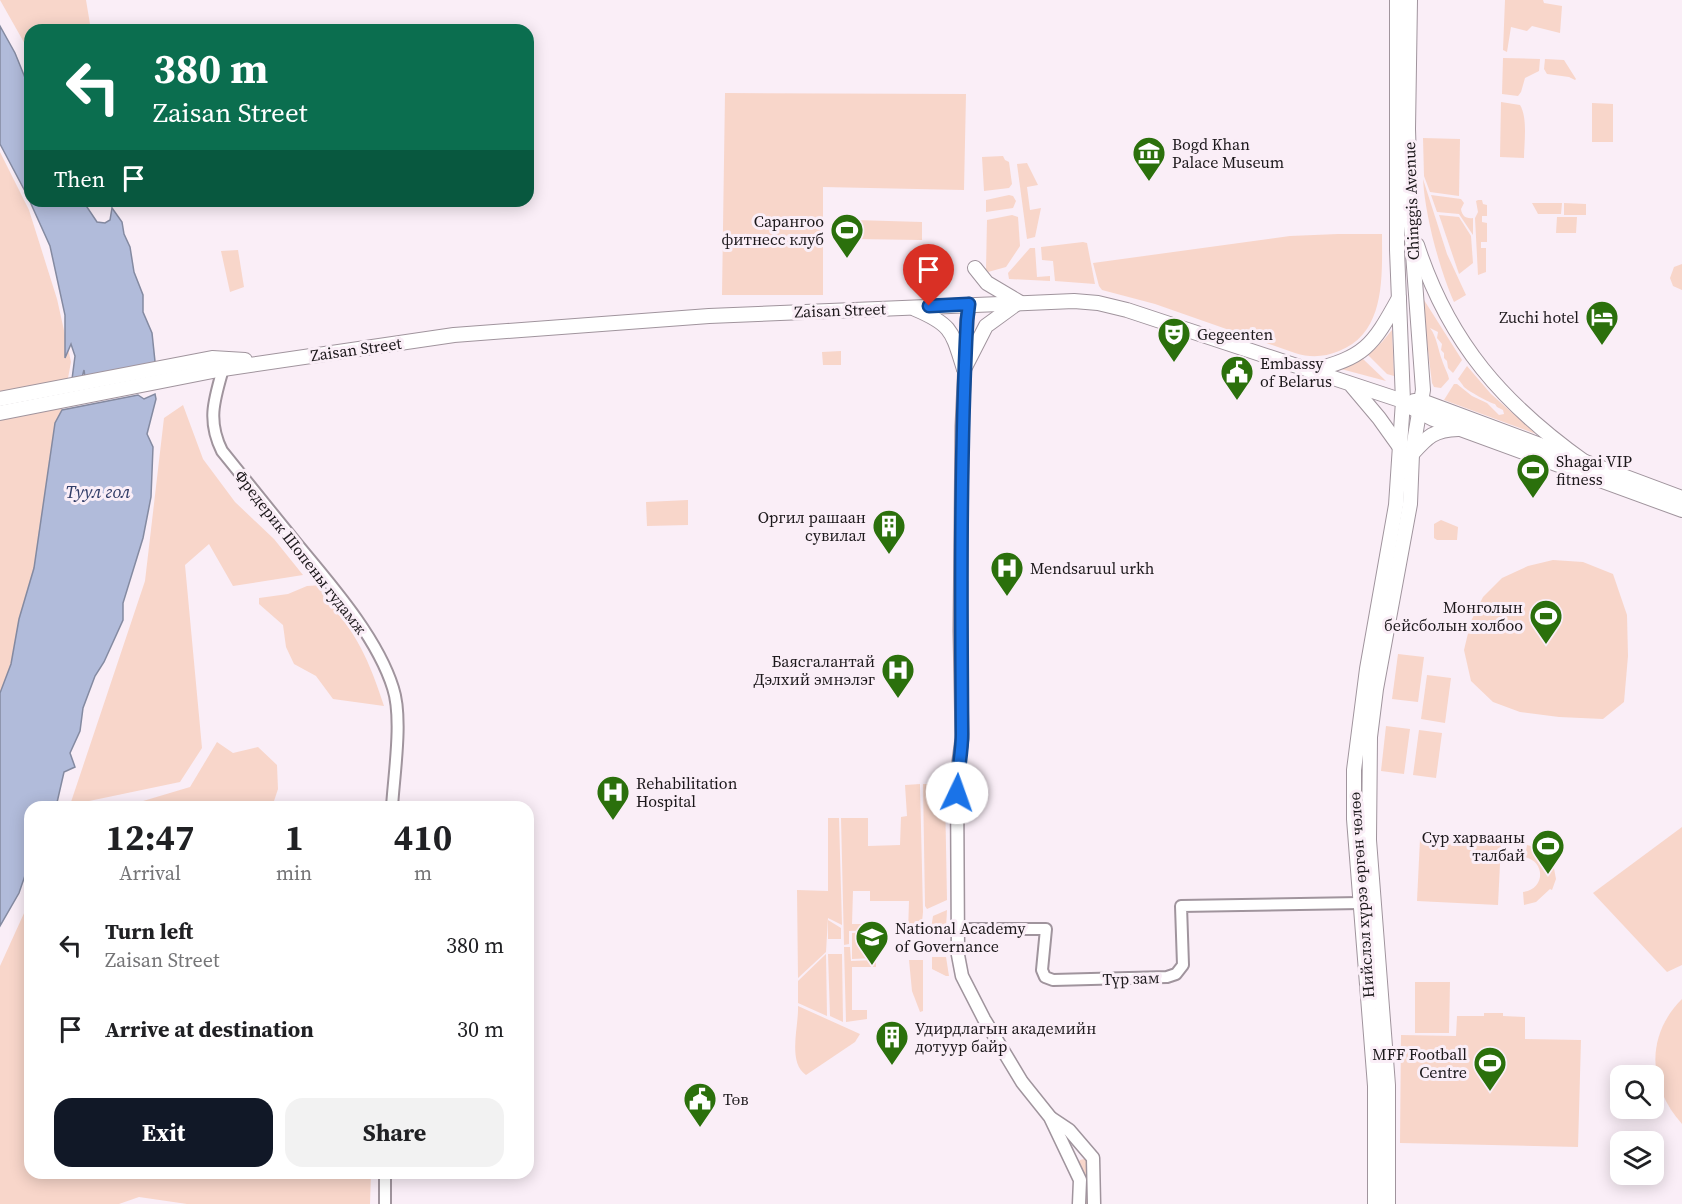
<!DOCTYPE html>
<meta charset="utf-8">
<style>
:root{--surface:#fff;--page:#f2f2f2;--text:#202124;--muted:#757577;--accent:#111827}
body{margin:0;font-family:"Source Serif 4",serif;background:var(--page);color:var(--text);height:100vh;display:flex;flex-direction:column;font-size:22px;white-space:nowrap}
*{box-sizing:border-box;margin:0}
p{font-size:20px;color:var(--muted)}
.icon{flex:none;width:33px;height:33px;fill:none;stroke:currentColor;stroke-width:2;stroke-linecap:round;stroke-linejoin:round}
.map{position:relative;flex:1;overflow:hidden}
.side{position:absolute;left:24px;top:801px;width:510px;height:378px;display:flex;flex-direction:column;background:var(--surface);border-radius:18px;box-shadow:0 3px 15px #0003}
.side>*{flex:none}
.guide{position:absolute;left:24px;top:24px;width:510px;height:183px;border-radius:18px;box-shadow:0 3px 15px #0003;background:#0b6e4f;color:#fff;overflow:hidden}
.buttons{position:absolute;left:1610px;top:1065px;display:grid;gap:12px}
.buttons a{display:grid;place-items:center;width:54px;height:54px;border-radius:12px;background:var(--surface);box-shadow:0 3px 15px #0003;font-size:30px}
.pin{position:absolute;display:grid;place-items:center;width:51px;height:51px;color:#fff;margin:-62px -26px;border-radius:50% 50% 50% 0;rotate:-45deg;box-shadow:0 0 6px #0007}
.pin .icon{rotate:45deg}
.me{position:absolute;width:66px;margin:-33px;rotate:3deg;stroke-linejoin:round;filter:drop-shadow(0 0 4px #0008)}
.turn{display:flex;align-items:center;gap:21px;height:126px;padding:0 30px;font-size:27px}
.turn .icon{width:78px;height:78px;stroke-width:2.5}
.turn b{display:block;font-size:42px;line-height:51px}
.then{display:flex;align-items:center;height:57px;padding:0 30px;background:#0003;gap:12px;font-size:22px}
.eta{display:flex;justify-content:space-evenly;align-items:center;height:102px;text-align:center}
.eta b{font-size:36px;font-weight:700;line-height:42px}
.button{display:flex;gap:12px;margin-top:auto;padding:12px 30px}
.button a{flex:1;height:69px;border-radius:18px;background:var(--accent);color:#fff;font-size:24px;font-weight:700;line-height:69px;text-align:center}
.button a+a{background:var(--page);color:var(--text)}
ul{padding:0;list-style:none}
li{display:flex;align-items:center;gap:18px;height:84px;padding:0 30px}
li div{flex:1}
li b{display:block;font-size:22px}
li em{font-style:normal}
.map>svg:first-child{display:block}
.green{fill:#f8d6ca}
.water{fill:#b1bbda;stroke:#848aa1;stroke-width:1.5}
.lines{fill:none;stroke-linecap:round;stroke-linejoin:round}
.tertiary-casing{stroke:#a0949d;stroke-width:14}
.secondary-casing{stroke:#a0949d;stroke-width:15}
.primary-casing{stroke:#a0949d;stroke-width:16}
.trunk-casing{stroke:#a0949d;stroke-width:16}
.tertiary{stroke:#fff;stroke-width:10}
.secondary{stroke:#fff;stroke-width:12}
.primary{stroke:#fff;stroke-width:14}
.trunk{stroke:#fff;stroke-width:14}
.route-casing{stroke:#114b97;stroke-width:15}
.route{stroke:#1a73e8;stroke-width:10}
.labels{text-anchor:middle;stroke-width:6;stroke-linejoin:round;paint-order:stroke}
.poi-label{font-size:16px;fill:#1c181b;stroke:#faeef7;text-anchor:start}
.street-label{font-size:16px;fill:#1c181b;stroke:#faeef7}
.water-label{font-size:18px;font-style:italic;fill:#303c67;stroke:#faeef7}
</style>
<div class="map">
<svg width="1682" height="1204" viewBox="0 0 1682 1204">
<rect width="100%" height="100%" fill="#faeef7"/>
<g class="green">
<path d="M0 0H86L91 30H30V53Z"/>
<path d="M1505 0H1543L1544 3 1562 6 1560 33 1532 26 1527 31 1511 27 1507 52 1503 50Z"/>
<path d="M1503 58 1540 59 1539 71 1525 78 1521 92 1518 96 1502 94Z"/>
<path d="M1545 59 1564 60 1576 79 1575 80 1569 77 1547 74 1544 69Z"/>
<path d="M725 93 966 94 964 190 823 187V295H722Z"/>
<path d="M1501 102 1520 105C1528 118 1524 143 1524 158L1500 157Z"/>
<path d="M1592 103 1613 104V142H1592Z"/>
<path d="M1423 138 1460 139 1459 196 1430 192 1424 176Z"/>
<path d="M0 152 29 210 57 299 71 362 62 410 55 423 34 568 19 619 11 664 0 693Z"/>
<path d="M1003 156 1005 160 1009 162 1012 184 1009 188 984 191 982 157Z"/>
<path d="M1027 163 1038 185 1027 187 1030 210 1041 208 1035 237 1027 239 1017 164Z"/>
<path d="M1423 179 1447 254 1466 295 1454 302C1439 268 1425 215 1423 179Z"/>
<path d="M1009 195 1013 196 1016 201 1013 208 986 212V200Z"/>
<path d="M1431 195 1461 199 1464 203 1461 209C1462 216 1466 219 1473 218V235L1459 214 1437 212Z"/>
<path d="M1478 200H1482L1483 204 1487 205V216H1482V222L1487 223V242H1481V248H1486V272L1478 275 1475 218 1478 212 1476 201Z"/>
<path d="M1532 203H1562L1561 214H1538Z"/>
<path d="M1564 203 1586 204V215H1564Z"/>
<path d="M1012 215 1018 217 1020 246 1006 267 988 272 986 270 987 220Z"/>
<path d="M1439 215 1459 217 1471 236 1473 263 1459 274Z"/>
<path d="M1557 217H1577L1576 233H1556Z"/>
<path d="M855 220 922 222V240L854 239Z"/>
<path d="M1338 234H1382C1382 276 1386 333 1339 351 1324 357 1311 358 1295 353L1155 304 1102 290 1099 286 1093 263 1290 236Z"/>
<path d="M1083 242 1087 243 1095 284 1055 281 1053 261 1042 260 1041 247Z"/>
<path d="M1030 248H1035L1037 277 1050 276V281L1009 279 1008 273Z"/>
<path d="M238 250 244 287 230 292 221 251Z"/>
<path d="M1682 264V290L1673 286 1670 278 1674 267Z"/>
<path d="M1424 300 1462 360 1453 373 1448 368 1447 361 1444 358V353L1441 350 1442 344 1437 338 1438 332 1430 328C1437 337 1438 350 1442 360 1444 367 1448 373 1449 379L1441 388 1434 387 1432 383 1422 301Z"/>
<path d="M1392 330 1394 376 1387 374 1368 355 1382 342Z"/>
<path d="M841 351V365H823L822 352Z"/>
<path d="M1363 359 1386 381 1341 369Z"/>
<path d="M1467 366 1491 394 1536 434 1444 400 1454 384H1457L1472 396 1487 403 1499 415 1504 414 1503 410 1497 407 1495 404C1490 403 1468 391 1464 387 1462 384 1460 381 1458 379Z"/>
<path d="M183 405 203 459 235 502 274 539 303 575 233 586 209 544 185 565 202 748 180 782 70 805 145 581 164 418Z"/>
<path d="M688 500V525L647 526 646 502Z"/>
<path d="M1441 520 1458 527 1457 540H1437L1434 538V524Z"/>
<path d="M1553 560 1583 562 1613 574 1627 615 1628 656 1624 702 1603 719 1559 717 1520 712 1493 702 1471 681 1464 650 1471 621 1483 597 1502 578 1528 566Z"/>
<path d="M323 585 326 588 323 598C356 629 370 663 384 706L333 699 316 676 294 664 286 647 283 625 259 604V598L288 594 307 586Z"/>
<path d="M1398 654 1424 657 1418 702 1392 699Z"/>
<path d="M1427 675 1451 678 1445 723 1421 719Z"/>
<path d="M1386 726 1410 729 1404 774 1381 771Z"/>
<path d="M1419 730 1442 733 1436 778 1413 775Z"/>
<path d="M217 742 233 753 258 747 277 765 278 789 272 807H123L190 787Z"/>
<path d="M920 784 923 912 921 932H908L909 901H870V891H853L852 924H875V930L849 931V944L844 945 841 818H868V846L900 845 901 817 907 816 905 785Z"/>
<path d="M938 784 945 793 947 900 927 909 925 906 923 784Z"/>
<path d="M828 818H839L842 925 828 918 826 952 798 978 797 890 828 891Z"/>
<path d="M1682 827V965L1667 972 1593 893Z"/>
<path d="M1420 839 1501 843 1498 905 1417 901Z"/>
<path d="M1527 845C1538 847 1546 853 1551 864L1553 863 1556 879 1552 890 1550 889 1536 902 1524 905 1523 892C1545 889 1546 862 1525 857Z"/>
<path d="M30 900V1173H371L370 1204H187L139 1197 119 1204H0V966Z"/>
<path d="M947 910 946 928 931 929 933 916Z"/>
<path d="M828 920 841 928V939H828Z"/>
<path d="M873 932C868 939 868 952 875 958L852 959V933Z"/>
<path d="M844 947H850L851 961 876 960V967H852V1010H867V1019L846 1022Z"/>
<path d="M826 954 827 1016 798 1003V981Z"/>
<path d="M828 954H842L843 1022 830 1016Z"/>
<path d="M932 957H946L949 976H946L932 969Z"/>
<path d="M909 960H923V1011L920 1012 912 991Z"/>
<path d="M1415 982H1450L1449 1033H1415Z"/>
<path d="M1682 999V1124C1648 1086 1645 1036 1682 999Z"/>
<path d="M798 1006 860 1034 855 1042 806 1075C787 1062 799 1026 798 1006Z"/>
<path d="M1484 1013H1503V1016L1525 1017V1039L1581 1040 1578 1147 1400 1143 1401 1035 1456 1036 1457 1016H1484Z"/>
<path d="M1084 1159 1088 1162 1091 1204H1083L1077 1165 1080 1160Z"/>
</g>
<g class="water">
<path d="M0 26 15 53 30 90V201H83L97 222 105 223 110 220 112 208 122 222 124 234 130 247 134 272 143 295V312L152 333 156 371 86 384 84 370 80 385 71 387 75 356 71 344 65 358V315L50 246 27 195 0 144Z"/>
<path d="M155 394 156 399 147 434 153 447 151 497 143 538 123 603V620L104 662 95 676 83 708 80 731 70 753 75 767 64 772 56 807H30V861L19 893 0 926V693L11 664 19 619 34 568 55 423 62 410 138 395 144 399Z"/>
</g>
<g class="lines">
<defs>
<g id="tertiary">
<path d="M223 369C214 400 207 421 222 451 247 482 272 513 297 544 331 585 377 637 393 688 403 718 394 774 392 807"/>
<path d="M957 929H1046L1042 970 1045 977 1053 980 1167 977 1176 974 1183 965 1181 906 1360 903"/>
<path d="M385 1204V1173"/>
</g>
<g id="secondary">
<path d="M969 304 967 320 962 426 960 631 962 738 957 775 958 955 962 976 984 1019 1022 1082 1050 1117 1080 1180 1079 1204"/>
<path d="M1051 1118 1069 1130 1093 1158 1094 1204"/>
</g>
<g id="primary">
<path d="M915 309C953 325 952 332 964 369"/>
<path d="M964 369 986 326 1019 302 987 283 975 268"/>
<path d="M1352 386 1379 418 1399 446"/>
<path d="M0 399 212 358 245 360"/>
<path d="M0 413 223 369 454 335 709 316 1074 301 1098 303 1127 310 1403 401 1396 505 1367 669 1354 770V819L1375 1086V1204"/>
<path d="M1388 1204V1085L1369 840 1370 737 1376 689 1410 504 1412 454 1419 413"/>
</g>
<g id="trunk">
<path d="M1397 0V250L1403 401"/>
<path d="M1410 0 1408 129 1411 226 1423 390 1419 413"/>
<path d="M1417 245C1449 343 1503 404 1586 463"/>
<path d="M1310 371C1365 357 1372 347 1399 298"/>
<path d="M1414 401H1422L1682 498"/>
<path d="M1412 408 1433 419 1682 510"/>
<path d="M1412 454C1428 436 1434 430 1458 429"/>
</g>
</defs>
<use href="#tertiary" class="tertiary-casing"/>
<use href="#secondary" class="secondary-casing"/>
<use href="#primary" class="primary-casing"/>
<use href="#trunk" class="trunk-casing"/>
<use href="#tertiary" class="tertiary"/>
<use href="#secondary" class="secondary"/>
<use href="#primary" class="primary"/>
<use href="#trunk" class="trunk"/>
</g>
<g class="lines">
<defs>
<path id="route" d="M929 306 969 304 967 320C960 458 961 596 962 734 962 754 957 773 957 793"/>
</defs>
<use href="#route" class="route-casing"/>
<use href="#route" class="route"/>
</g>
<defs>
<symbol id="museum-pin" viewBox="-11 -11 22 30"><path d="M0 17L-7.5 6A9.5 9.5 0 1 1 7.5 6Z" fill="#2b700c" stroke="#faeef7"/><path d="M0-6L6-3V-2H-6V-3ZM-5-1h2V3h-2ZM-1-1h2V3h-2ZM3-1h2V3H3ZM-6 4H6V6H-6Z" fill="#fff"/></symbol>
<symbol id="stadium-pin" viewBox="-11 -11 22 30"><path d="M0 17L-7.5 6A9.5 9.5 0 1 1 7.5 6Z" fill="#2b700c" stroke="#faeef7"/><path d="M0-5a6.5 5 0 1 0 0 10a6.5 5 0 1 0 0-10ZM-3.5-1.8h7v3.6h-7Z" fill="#fff"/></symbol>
<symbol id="hotel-pin" viewBox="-11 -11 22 30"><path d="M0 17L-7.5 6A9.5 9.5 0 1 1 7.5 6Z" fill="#2b700c" stroke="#faeef7"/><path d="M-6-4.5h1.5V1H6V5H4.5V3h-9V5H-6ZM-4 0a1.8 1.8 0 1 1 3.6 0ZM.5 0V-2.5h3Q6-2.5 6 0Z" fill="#fff"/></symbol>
<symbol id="theatre-pin" viewBox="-11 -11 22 30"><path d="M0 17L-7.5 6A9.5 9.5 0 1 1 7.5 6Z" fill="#2b700c" stroke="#faeef7"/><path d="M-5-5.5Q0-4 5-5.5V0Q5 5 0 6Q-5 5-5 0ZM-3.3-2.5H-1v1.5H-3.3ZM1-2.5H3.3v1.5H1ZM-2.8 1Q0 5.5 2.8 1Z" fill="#fff"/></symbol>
<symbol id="civic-pin" viewBox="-11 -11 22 30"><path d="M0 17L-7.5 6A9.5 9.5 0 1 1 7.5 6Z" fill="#2b700c" stroke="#faeef7"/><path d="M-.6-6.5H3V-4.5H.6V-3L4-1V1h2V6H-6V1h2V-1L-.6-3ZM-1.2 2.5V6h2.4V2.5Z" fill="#fff"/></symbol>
<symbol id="building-pin" viewBox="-11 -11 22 30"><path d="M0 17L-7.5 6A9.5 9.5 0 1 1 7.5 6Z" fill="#2b700c" stroke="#faeef7"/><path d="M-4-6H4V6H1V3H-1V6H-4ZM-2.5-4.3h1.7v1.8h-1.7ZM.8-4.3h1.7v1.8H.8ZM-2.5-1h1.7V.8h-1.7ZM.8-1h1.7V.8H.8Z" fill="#fff"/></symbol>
<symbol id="hospital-pin" viewBox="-11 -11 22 30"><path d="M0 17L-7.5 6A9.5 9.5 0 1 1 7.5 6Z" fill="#2b700c" stroke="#faeef7"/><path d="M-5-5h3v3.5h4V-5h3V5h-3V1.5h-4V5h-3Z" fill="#fff"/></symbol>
<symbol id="university-pin" viewBox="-11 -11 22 30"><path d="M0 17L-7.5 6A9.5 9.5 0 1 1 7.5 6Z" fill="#2b700c" stroke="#faeef7"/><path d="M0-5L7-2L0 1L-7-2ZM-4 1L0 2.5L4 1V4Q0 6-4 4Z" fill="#fff"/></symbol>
</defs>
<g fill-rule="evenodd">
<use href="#museum-pin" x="1130" y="134" width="38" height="52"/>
<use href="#stadium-pin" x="828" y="211" width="38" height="52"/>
<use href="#hotel-pin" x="1583" y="298" width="38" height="52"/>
<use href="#theatre-pin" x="1155" y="315" width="38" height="52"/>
<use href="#civic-pin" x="1218" y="353" width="38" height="52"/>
<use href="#stadium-pin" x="1514" y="451" width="38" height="52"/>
<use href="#building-pin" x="870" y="507" width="38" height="52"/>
<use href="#hospital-pin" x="988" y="549" width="38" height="52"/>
<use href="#stadium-pin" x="1527" y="597" width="38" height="52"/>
<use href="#hospital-pin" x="879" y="651" width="38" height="52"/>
<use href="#hospital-pin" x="594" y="773" width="38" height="52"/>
<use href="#stadium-pin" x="1529" y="827" width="38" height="52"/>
<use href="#university-pin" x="853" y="918" width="38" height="52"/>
<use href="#building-pin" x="873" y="1018" width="38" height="52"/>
<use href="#stadium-pin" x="1471" y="1044" width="38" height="52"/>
<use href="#civic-pin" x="681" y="1080" width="38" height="52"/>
</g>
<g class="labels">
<g class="poi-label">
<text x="1172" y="150">Bogd Khan<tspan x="1172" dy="18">Palace Museum</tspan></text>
<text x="824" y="227" text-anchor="end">Сарангоо<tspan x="824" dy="18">фитнесс клуб</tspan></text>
<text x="1579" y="323" text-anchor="end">Zuchi hotel</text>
<text x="1197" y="340">Gegeenten</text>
<text x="1260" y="369">Embassy<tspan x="1260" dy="18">of Belarus</tspan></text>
<text x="1556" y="467">Shagai VIP<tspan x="1556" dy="18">fitness</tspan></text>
<text x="866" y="523" text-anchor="end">Оргил рашаан<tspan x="866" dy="18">сувилал</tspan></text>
<text x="1030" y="574">Mendsaruul urkh</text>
<text x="1523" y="613" text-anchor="end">Монголын<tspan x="1523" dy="18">бейсболын холбоо</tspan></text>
<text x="875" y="667" text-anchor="end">Баясгалантай<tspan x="875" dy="18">Дэлхий эмнэлэг</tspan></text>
<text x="636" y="789">Rehabilitation<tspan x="636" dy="18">Hospital</tspan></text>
<text x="1525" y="843" text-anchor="end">Сур харвааны<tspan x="1525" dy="18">талбай</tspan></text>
<text x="895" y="934">National Academy<tspan x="895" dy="18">of Governance</tspan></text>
<text x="915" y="1034">Удирдлагын академийн<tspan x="915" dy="18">дотуур байр</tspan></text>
<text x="1467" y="1060" text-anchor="end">MFF Football<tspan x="1467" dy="18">Centre</tspan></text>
<text x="723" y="1105">Төв</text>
</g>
<g class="street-label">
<text transform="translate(1411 201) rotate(-92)" y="6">Chinggis Avenue</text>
<text transform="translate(840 310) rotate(-2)" y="6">Zaisan Street</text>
<text transform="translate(356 349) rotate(-8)" y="6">Zaisan Street</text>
<text transform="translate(301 552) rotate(52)" y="6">Фредерик Шопены гудамж</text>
<text transform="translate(1361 895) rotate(-94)" y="6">Нийслэл хүрээ өргөн чөлөө</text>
<text transform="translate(1131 978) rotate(-2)" y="6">Түр зам</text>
</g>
<g class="water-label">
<text x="98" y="498">Туул гол</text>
</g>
</g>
</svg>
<div class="buttons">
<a><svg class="icon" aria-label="search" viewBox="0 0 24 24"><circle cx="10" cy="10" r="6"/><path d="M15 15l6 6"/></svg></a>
<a><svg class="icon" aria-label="layers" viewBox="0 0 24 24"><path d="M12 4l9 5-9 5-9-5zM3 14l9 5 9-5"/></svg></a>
</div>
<div class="pin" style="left:929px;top:306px;background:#d93025"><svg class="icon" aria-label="arrive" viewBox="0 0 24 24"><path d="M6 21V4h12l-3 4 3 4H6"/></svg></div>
<svg class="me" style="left:957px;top:793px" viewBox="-20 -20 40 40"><circle r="19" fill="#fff"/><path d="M0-13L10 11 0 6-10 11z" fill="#1a73e8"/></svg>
<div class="guide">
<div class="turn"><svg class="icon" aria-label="left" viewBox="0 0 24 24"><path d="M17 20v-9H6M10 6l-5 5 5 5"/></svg><div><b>380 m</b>Zaisan Street</div></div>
<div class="then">Then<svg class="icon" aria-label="arrive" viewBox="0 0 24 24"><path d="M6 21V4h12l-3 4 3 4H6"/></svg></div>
</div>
<section class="side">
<div class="eta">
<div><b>12:47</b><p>Arrival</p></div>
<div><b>1</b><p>min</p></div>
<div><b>410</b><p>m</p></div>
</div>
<ul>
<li><svg class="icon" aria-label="left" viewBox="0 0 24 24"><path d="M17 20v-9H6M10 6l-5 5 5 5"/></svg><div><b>Turn left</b><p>Zaisan Street</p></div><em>380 m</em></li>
<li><svg class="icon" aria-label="arrive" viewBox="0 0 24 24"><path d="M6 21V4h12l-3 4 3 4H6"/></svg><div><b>Arrive at destination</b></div><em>30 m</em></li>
</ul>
<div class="button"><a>Exit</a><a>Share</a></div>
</section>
</div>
